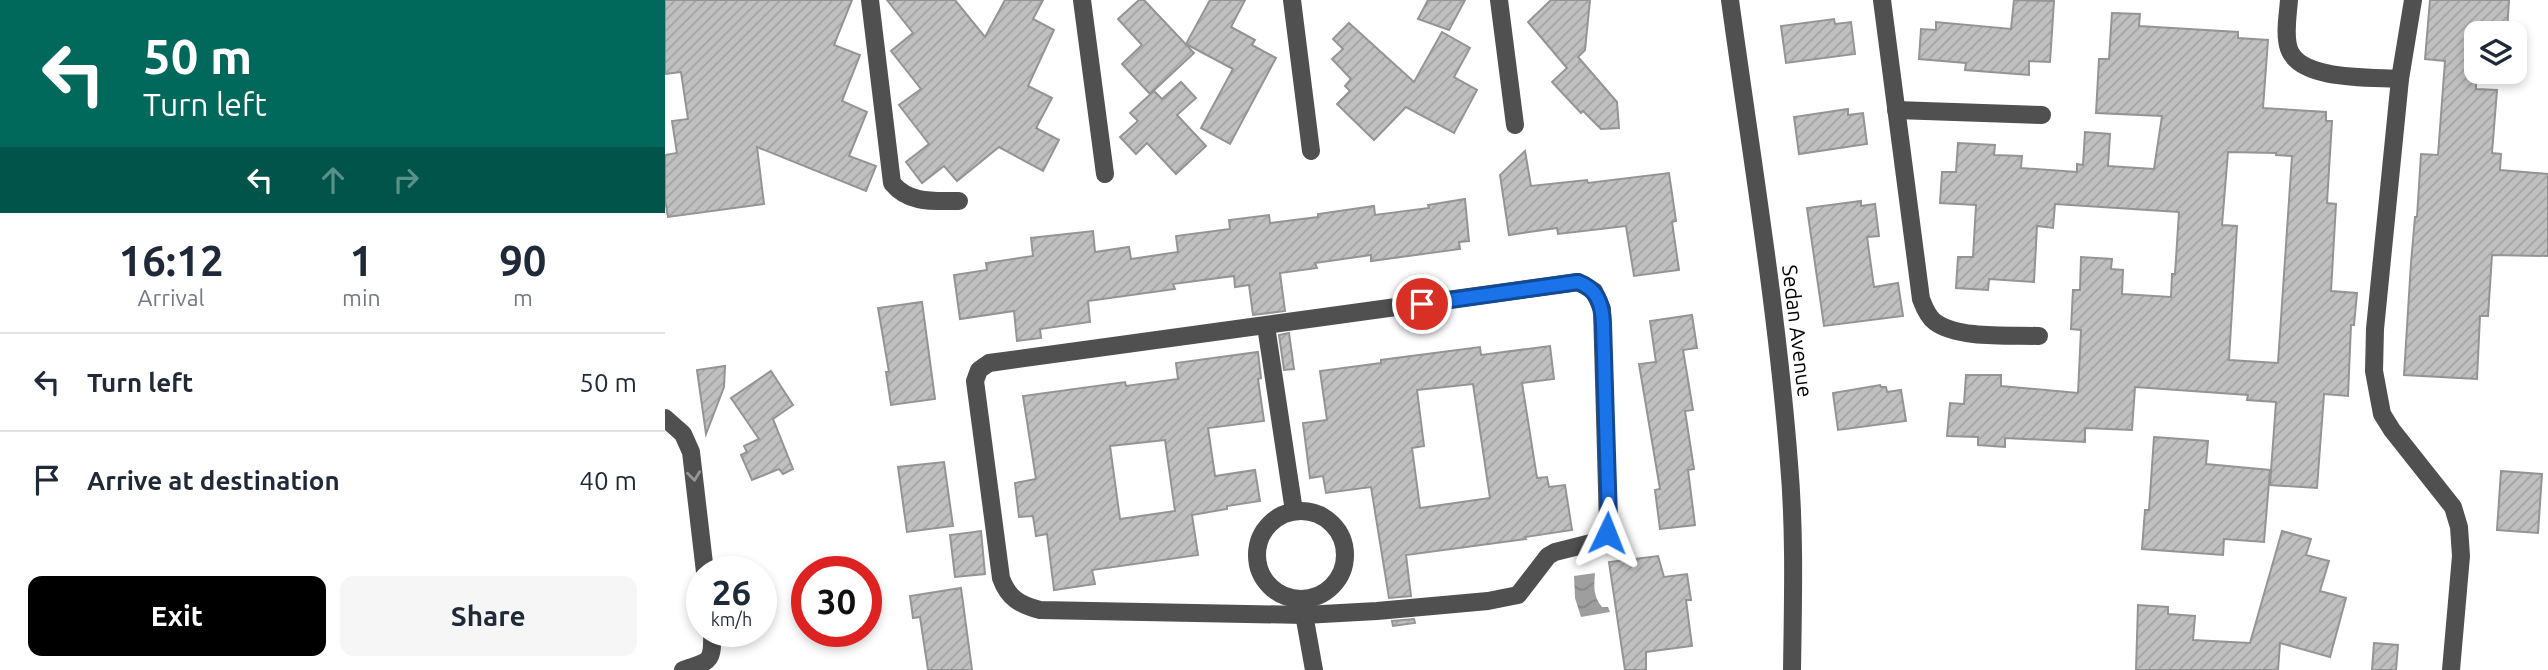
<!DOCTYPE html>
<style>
:root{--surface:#fff;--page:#f6f6f7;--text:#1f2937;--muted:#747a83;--line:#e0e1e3;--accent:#000}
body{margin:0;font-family:Ubuntu,sans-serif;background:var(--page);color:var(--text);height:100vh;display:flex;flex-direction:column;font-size:26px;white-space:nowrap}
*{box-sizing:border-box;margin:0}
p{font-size:23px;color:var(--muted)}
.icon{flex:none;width:38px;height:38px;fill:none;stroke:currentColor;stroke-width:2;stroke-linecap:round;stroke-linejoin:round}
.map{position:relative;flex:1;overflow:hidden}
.details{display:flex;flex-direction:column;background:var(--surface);width:665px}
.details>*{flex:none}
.banner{background:#00695c;color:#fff;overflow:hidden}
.controls{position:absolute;left:1799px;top:21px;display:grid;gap:14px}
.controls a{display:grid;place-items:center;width:63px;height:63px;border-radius:14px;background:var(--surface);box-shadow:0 4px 10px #0003;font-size:35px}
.speed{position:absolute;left:21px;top:556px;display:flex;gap:14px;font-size:35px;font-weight:700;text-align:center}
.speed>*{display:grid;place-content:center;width:91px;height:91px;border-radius:50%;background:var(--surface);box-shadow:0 4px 10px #0003;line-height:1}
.speed small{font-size:18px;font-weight:400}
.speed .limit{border:10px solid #d22;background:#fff;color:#111}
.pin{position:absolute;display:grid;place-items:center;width:60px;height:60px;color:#fff;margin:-30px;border:4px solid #fff;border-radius:50%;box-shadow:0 2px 7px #0007}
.me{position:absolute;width:77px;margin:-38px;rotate:2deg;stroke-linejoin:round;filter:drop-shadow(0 0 5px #0008)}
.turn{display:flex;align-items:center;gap:24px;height:147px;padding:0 28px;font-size:32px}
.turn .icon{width:91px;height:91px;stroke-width:2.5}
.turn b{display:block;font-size:49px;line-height:60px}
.lanes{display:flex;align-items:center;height:66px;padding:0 28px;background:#0003;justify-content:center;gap:35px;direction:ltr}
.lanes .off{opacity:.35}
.eta{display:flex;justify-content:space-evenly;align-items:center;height:119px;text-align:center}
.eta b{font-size:42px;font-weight:700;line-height:49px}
.cta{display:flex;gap:14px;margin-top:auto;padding:14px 28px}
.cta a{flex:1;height:80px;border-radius:14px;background:var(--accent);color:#fff;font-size:28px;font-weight:700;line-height:80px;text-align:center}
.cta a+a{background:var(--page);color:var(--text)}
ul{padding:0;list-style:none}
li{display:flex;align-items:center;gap:21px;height:98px;padding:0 28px;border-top:2px solid var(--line)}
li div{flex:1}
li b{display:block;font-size:26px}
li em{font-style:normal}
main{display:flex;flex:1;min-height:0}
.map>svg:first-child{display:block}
.water{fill:url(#water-waves)}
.building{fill:url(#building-hatch);stroke:#949494;stroke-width:2;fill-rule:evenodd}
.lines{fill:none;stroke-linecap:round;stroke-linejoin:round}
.minor{stroke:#505050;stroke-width:18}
.oneway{stroke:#969696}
.route-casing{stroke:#114b97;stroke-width:18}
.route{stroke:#1a73e8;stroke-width:12}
.labels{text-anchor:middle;stroke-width:5;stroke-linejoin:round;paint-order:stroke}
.street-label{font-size:21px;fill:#000;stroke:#fff}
</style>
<main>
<section class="details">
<div class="banner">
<div class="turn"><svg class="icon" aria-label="left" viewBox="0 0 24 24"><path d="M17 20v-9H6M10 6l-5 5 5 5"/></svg><div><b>50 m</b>Turn left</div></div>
<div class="lanes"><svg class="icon" aria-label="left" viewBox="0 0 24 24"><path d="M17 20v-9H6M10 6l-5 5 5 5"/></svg><svg class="icon off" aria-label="ahead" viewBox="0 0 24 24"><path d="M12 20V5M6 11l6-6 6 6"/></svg><svg class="icon off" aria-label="right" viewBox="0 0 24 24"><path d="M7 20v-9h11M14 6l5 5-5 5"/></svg></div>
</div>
<div class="eta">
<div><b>16:12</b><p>Arrival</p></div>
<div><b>1</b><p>min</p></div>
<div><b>90</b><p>m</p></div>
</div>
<ul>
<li><svg class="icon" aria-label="left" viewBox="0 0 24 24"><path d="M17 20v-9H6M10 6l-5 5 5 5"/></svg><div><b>Turn left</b></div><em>50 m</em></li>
<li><svg class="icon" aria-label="arrive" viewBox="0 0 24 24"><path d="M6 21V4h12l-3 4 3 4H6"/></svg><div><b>Arrive at destination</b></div><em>40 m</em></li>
</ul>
<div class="cta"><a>Exit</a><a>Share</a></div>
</section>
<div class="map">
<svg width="1883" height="670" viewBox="0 0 1883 670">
<defs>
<pattern id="water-waves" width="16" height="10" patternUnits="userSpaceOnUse" patternTransform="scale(1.75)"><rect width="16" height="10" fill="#9e9e9e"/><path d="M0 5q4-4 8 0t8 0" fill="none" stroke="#868686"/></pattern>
<pattern id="building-hatch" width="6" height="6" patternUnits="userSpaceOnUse" patternTransform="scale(1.75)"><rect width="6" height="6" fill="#c0c0c0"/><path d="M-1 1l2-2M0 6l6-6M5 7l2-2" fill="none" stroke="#a3a3a3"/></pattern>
</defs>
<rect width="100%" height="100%" fill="#fff"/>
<path class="water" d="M930 573C929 587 928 596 937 607H943L945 612 916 617 910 598 909 576Z"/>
<g class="building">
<path d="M0 0H187L169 45 195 55 177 101 202 112 184 156 211 166 201 191 92 147 99 204 3 217 0 200V155L12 153 7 121 23 119 16 72 0 74Z"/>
<path d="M222 0H290L320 37 340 0H378L368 19 389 30 363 86 387 98 371 128 394 140 378 171 334 147 292 181 279 166 257 183 241 162 264 144 234 105 256 89 226 51 248 33Z"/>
<path d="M474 0H479L529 53 485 94 457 64 477 45 453 19Z"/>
<path d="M545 0H580L566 27 590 40 587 45 611 58 565 144 536 128 568 69 521 44Z"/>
<path d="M763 0H800L784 30 753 19Z"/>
<path d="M886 0H925L920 50 913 57 952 102 954 128 936 129 918 111 916 113 887 82 902 68 863 22Z"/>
<path d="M1349 0 1389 1 1385 62 1364 61V75L1300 70 1301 63 1254 59 1256 29 1271 30V22L1346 29Z"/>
<path d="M1765 0H1844L1842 33H1811V89L1832 90 1827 153 1836 154 1835 170 1883 174V256L1827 255 1823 316H1815L1812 379 1739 375 1746 263 1750 217H1752L1756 154 1773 155 1780 61 1760 59Z"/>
<path d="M1447 13 1475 14 1474 26 1573 32V38L1603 40 1598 108 1661 112V121H1667L1662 203 1671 204 1666 291 1692 293 1689 325H1686L1683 396 1659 394 1652 488 1605 485 1611 402 1582 400 1583 395 1470 387 1467 430 1420 428V442L1340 438V447L1313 445V437L1282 436 1285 403 1299 404 1301 375H1336V386L1413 393 1416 330 1406 329 1408 290H1415L1416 257 1447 259 1446 269 1458 270 1457 294 1506 297 1507 274H1510L1514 212 1390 204 1388 228 1372 226 1369 282 1324 279 1323 290 1291 288 1293 257H1308L1311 205 1275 203 1277 172H1291L1293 143 1330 145 1329 155 1357 156 1356 168 1412 172V164L1418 165 1420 132 1445 134 1443 166 1489 169 1497 116 1431 113 1434 59H1444ZM1563 152 1611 153V155L1627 156 1613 363 1564 360 1572 226 1557 225Z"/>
<path d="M1169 19 1170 24 1186 22 1190 54 1121 63 1116 26Z"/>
<path d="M684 23 749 82 777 32 805 48 789 77 812 90 789 133 741 107 709 140 672 104 685 91 680 86 686 79 667 59 678 49 668 39Z"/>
<path d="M516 82 531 98 512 115 541 146 511 174 482 143 471 154 455 137 473 121 465 113 489 91 497 99Z"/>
<path d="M1183 109V115L1198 113 1202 144 1134 154 1129 117Z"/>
<path d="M860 151 866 186 922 180 923 183 1004 173 1011 221 1007 222 1014 270 969 276 961 226 893 234 892 228 844 235 835 175Z"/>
<path d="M800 199 804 241 794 242 795 249 706 261V255L650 263 652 268 615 273 620 311 588 315 584 285 570 287 569 276 508 284 510 289 423 301 425 322 375 329 376 338 352 341 349 311 295 319 289 275 322 270 321 263 368 256 366 238 428 231 430 252 464 247 466 259 513 252 511 236 565 229 564 220 604 215 605 223 653 217V214L709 206 710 215 764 208 763 205Z"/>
<path d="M1196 201V206L1210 204 1214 236 1202 237 1209 287 1233 283 1238 316 1159 326 1142 208Z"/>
<path d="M257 302 270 399 226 405 221 372H224L213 308Z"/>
<path d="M1027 315 1032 348 1018 350 1028 410 1020 411 1029 469 1023 470 1030 525 995 529 990 490 995 489 974 364 991 362 985 321Z"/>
<path d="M624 333 629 369 619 370 614 335Z"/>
<path d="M885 346 889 379 857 383 872 478 882 477 884 487 900 485 907 530 860 537 861 539 741 555 746 596 724 598 706 487 661 493 658 476 645 478 638 423 662 420 655 371 716 363V360L815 347 816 355ZM808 384 825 498 755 508 747 448 759 446 752 390Z"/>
<path d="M593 352 596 378 593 379 599 421 543 428 550 476 590 470 595 501 562 506V509L527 515 533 555 427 570 430 584 389 590 382 534 371 536 368 516 354 517 350 483 371 479 358 396 460 382 461 386 513 379 511 363ZM500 440 510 511 455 519 445 446Z"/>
<path d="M60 366 59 387 41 434 32 370Z"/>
<path d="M106 371 128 405 108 419 128 469 118 474 114 469 87 480 76 455 82 452 79 446 94 439 66 398Z"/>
<path d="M1215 385 1216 387H1221L1222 392 1236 390 1241 421 1173 430 1168 393Z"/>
<path d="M1489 437 1543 441 1541 464 1605 470 1599 542 1559 539 1558 555 1477 549 1480 510H1484Z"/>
<path d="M279 462 288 526 242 532 233 467Z"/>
<path d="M1836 471 1877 474 1873 533 1832 530Z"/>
<path d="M316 531 320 574 290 577 285 535Z"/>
<path d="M1617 531 1646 539 1641 555 1664 561 1655 591 1681 598 1665 657 1615 643 1613 670H1471L1473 605 1503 607V614L1530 616 1528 640 1585 643Z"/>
<path d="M993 556 999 577 1022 574 1026 600H1021L1027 646 981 652V670H960L944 562Z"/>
<path d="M296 588 307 670H263L255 617 248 618 245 596Z"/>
<path d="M749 619 750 623 728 626 727 621Z"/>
<path d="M1709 643 1733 645 1731 670H1707Z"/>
</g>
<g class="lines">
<g class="minor">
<path d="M205 0 227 183C244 204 269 201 294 201"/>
<path d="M417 0 440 174"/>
<path d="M627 0 646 151"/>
<path d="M834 0 850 125"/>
<path d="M1065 0C1086 154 1112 308 1124 463 1130 532 1128 601 1127 670"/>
<path d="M1217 0 1256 299C1259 307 1263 317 1270 322 1293 339 1345 335 1374 336"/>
<path d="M1624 0C1623 15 1619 34 1624 49 1635 81 1707 77 1735 79"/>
<path d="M1748 0 1735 79 1710 329 1709 371 1717 414 1727 430 1788 507 1794 527 1796 556 1786 670"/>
<path d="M1231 110 1377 115"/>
<path d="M913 282 929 291 937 309 943 525 942 533 930 542 890 552 883 556 853 595 823 601 712 611 639 615 375 610C355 605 343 598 336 578L310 381 314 370 324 363Z"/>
<path d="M601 326 629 511"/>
<path d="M0 418 18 434 26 452 40 572"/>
<circle cx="636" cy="555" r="44"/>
<path d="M637 603 649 670"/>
<path d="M18 670C45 661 48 663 47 632"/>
</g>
</g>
<defs><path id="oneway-chevron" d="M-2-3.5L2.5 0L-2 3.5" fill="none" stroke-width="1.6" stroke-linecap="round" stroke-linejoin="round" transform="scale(1.75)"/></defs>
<use class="oneway" href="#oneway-chevron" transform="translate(29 476) rotate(83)"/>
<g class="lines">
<defs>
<path id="route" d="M757 304 913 282C932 289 937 303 938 323L944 519 942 533"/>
</defs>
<use href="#route" class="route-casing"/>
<use href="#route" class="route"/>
</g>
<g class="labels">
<g class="street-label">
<text transform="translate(1132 331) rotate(83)" y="7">Sedan Avenue</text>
</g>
</g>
</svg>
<div class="controls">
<a><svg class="icon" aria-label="layers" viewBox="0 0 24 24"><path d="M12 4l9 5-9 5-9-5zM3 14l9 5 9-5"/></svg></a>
</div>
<div class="speed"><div>26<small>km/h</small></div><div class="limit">30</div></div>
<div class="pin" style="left:757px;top:304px;background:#d93025"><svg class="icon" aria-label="arrive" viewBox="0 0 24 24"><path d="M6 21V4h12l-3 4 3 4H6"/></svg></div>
<svg class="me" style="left:942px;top:533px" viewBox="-20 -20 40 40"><path d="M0-17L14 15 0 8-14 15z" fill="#1a73e8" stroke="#fff" stroke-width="4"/></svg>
</div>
</main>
